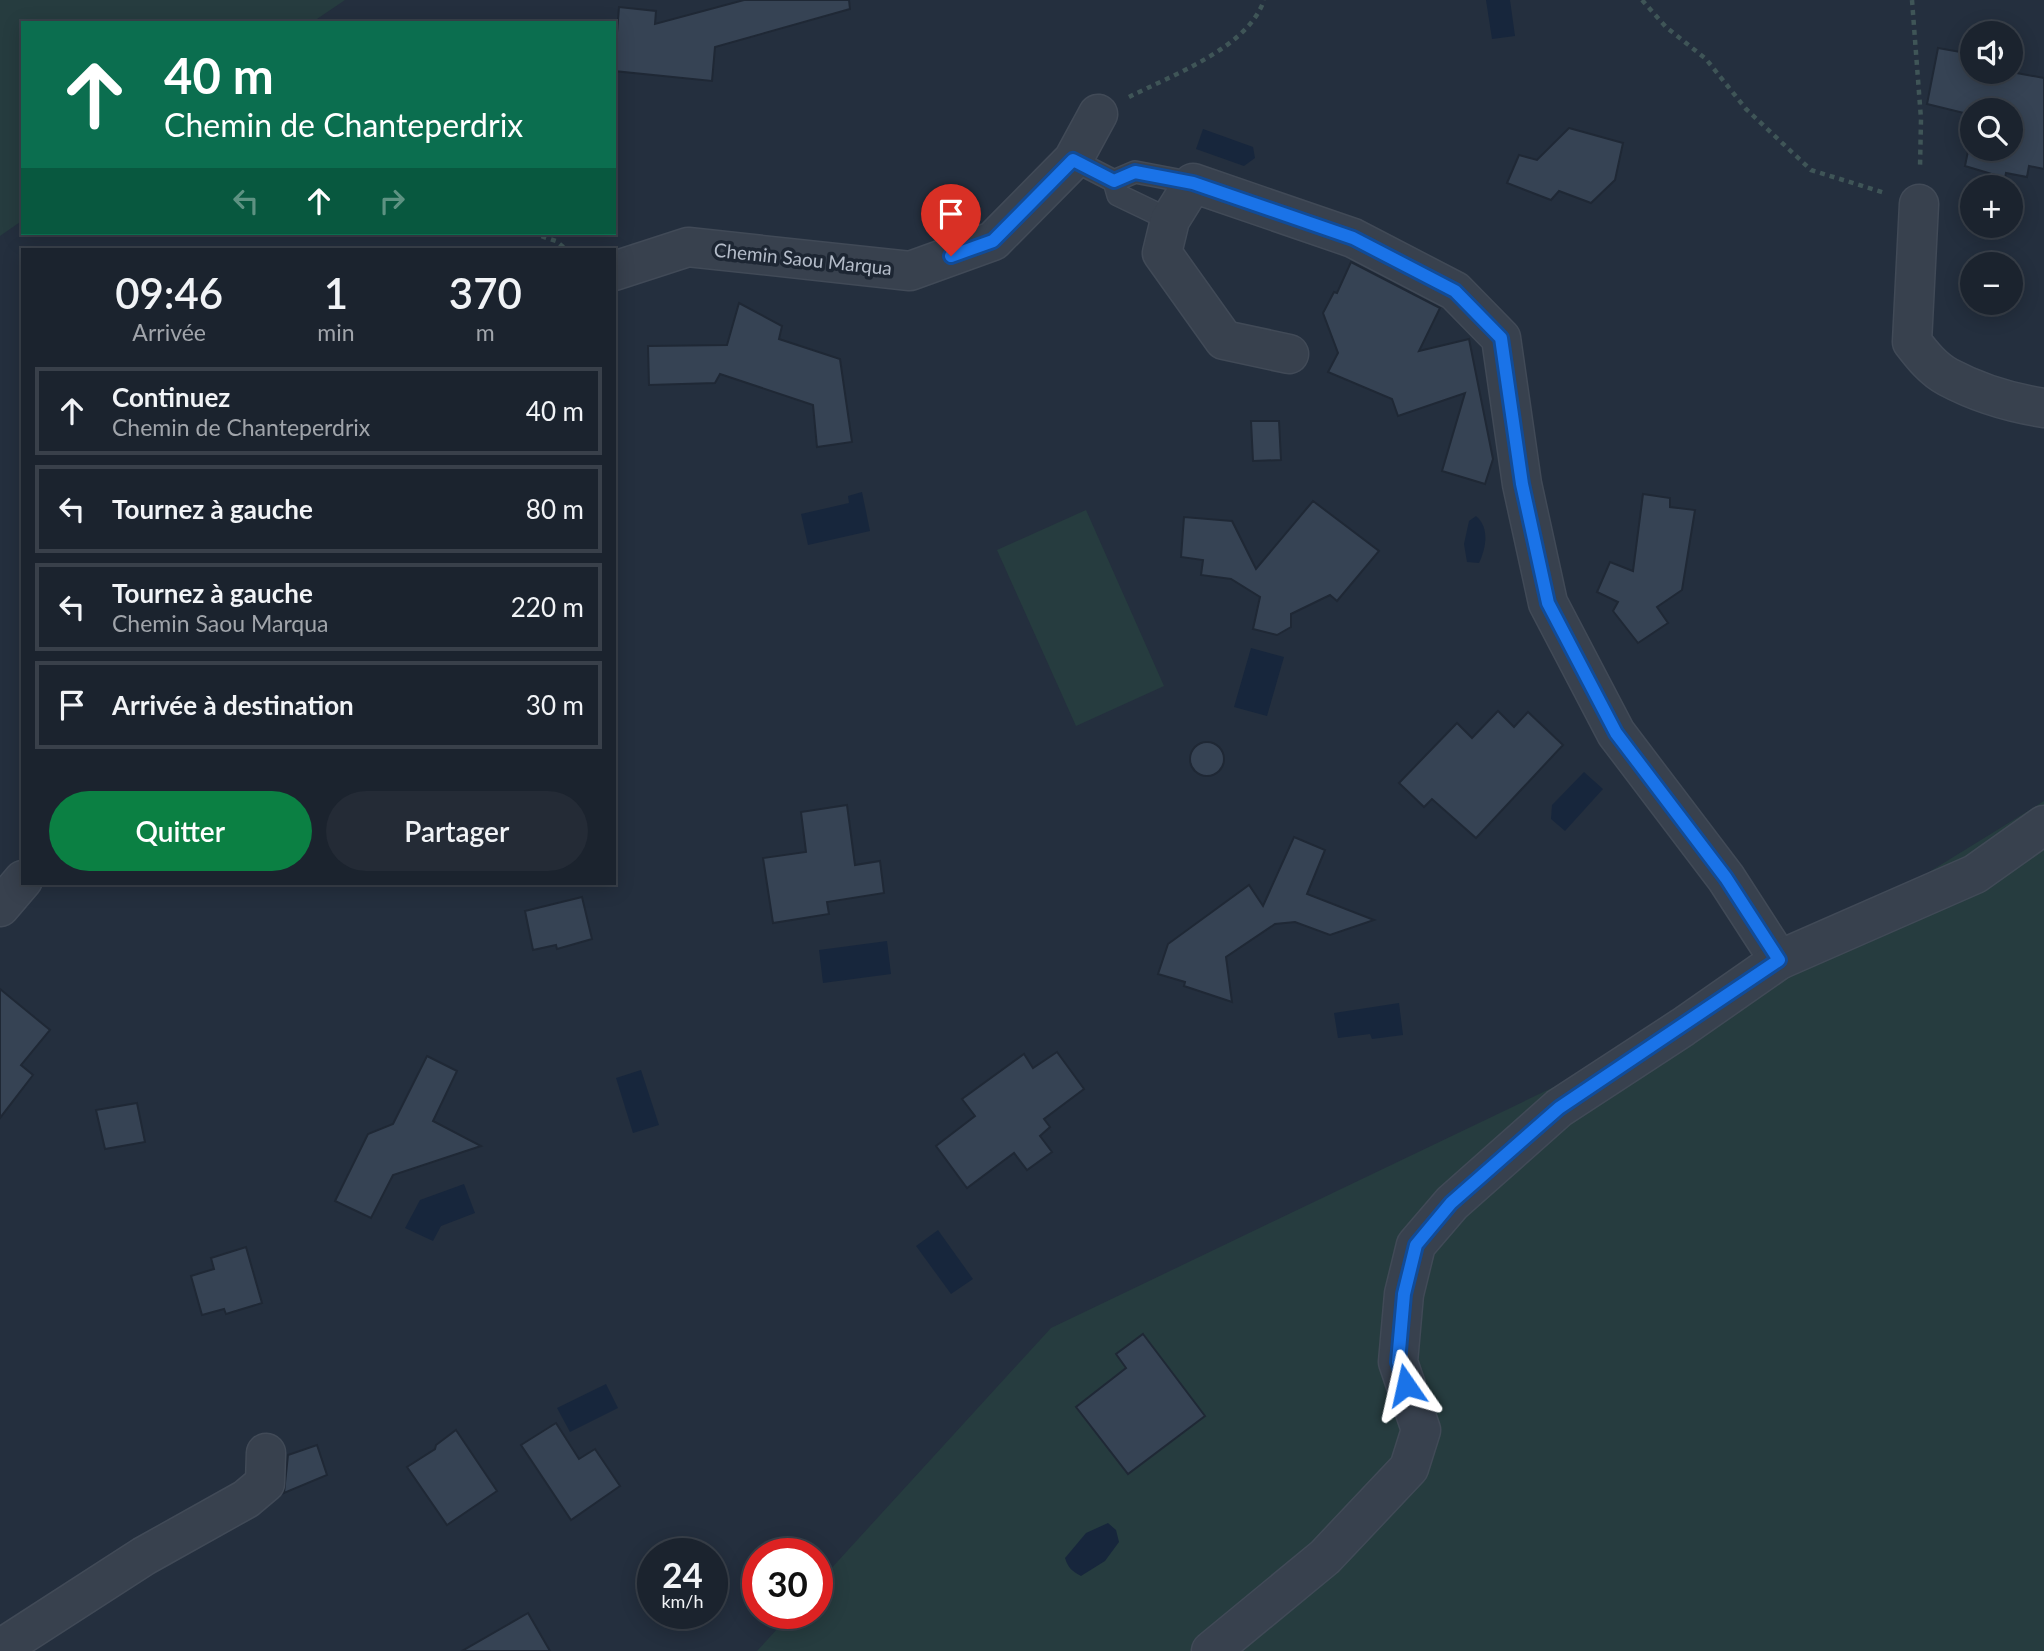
<!DOCTYPE html>
<html lang="fr">
<meta charset="utf-8">
<style>
:root{--surface:#1b232e;--page:#242b36;--text:#f1f3f6;--muted:#a0a4aa;--line:#39404a;--accent:#0b8043}
body{margin:0;font-family:Lato,sans-serif;background:var(--page);color:var(--text);height:100vh;display:flex;flex-direction:column;font-size:26px;white-space:nowrap}
*{box-sizing:border-box;margin:0}
p{font-size:23px;color:var(--muted)}
.icon{flex:none;width:38px;height:38px;fill:none;stroke:currentColor;stroke-width:2;stroke-linecap:round;stroke-linejoin:round}
.map{position:relative;flex:1;overflow:hidden}
.drawer{position:absolute;left:21px;top:248px;width:595px;height:637px;display:flex;flex-direction:column;background:var(--surface);border-radius:0px;box-shadow:0 4px 18px #0003,0 0 0 2px var(--line)}
.drawer>*{flex:none}
.guide{position:absolute;left:21px;top:21px;width:595px;height:214px;border-radius:0px;box-shadow:0 4px 18px #0003,0 0 0 2px var(--line);background:#0b6e4f;color:#fff;overflow:hidden}
.buttons{position:absolute;left:1960px;top:21px;display:grid;gap:14px}
.buttons a{display:grid;place-items:center;width:63px;height:63px;border-radius:50%;background:var(--surface);box-shadow:0 4px 18px #0003,0 0 0 2px var(--line);font-size:35px}
.speed{position:absolute;left:637px;top:1538px;display:flex;gap:14px;font-size:35px;font-weight:700;text-align:center}
.speed>*{display:grid;place-content:center;width:91px;height:91px;border-radius:50%;background:var(--surface);box-shadow:0 4px 18px #0003,0 0 0 2px var(--line);line-height:1}
.speed small{font-size:18px;font-weight:400}
.speed .limit{border:10px solid #d22;background:#fff;color:#111}
.pin{position:absolute;display:grid;place-items:center;width:60px;height:60px;color:#fff;margin:-72px -30px;border-radius:50% 50% 50% 0;rotate:-45deg;box-shadow:0 0 7px #0007}
.pin .icon{rotate:45deg}
.me{position:absolute;width:77px;margin:-38px;rotate:349deg;stroke-linejoin:round;filter:drop-shadow(0 0 5px #0008)}
.turn{display:flex;align-items:center;gap:24px;height:147px;padding:0 28px;font-size:32px}
.turn .icon{width:91px;height:91px;stroke-width:2.5}
.turn b{display:block;font-size:49px;line-height:60px}
.lanes{display:flex;align-items:center;height:66px;padding:0 28px;background:#0003;justify-content:center;gap:35px;direction:ltr}
.lanes .off{opacity:.35}
.eta{display:flex;justify-content:space-evenly;align-items:center;height:119px;text-align:center}
.eta b{font-size:42px;font-weight:600;line-height:49px}
.primary-button{display:flex;gap:14px;margin-top:auto;padding:14px 28px}
.primary-button a{flex:1;height:80px;border-radius:42px;background:var(--accent);color:#fff;font-size:28px;font-weight:600;line-height:80px;text-align:center}
.primary-button a+a{background:var(--page);color:var(--text)}
ul{padding:0;list-style:none}
li{display:flex;align-items:center;gap:21px;height:88px;margin:0 14px 10px;padding:0 14px;border:4px solid var(--line);border-radius:0px}
li div{flex:1}
li b{display:block;font-size:26px}
li em{font-style:normal}
.map>svg:first-child{display:block}
.green{fill:#263c3f}
.water{fill:#17263c}
.building{fill:#364354;stroke:#1f2835;stroke-width:2}
.lines{fill:none;stroke-linecap:round;stroke-linejoin:round}
.lane-casing{stroke:#414a57;stroke-width:24}
.street-casing{stroke:#414a57;stroke-width:41}
.path{stroke:#3f5557;stroke-width:4.5;stroke-dasharray:5 5;stroke-linecap:butt}
.lane{stroke:#38414e;stroke-width:21}
.street{stroke:#38414e;stroke-width:38}
.route-casing{stroke:#114b97;stroke-width:18}
.route{stroke:#1a73e8;stroke-width:12}
.labels{text-anchor:middle;stroke-width:7;stroke-linejoin:round;paint-order:stroke}
.street-label{font-size:19px;fill:#b4bcc9;stroke:#1d2633}
</style>
<div class="map">
<svg width="2044" height="1651" viewBox="0 0 2044 1651">
<rect width="100%" height="100%" fill="#242f3e"/>
<g class="green">
<path d="M0 0H345L311 23H23V220L0 236Z"/>
<path d="M1086 510 1164 686 1076 726 997 550Z"/>
<path d="M2044 801V1651H757L791 1614H817V1584L1051 1328 1675 1029Z"/>
</g>
<g class="water">
<path d="M1486 0H1510L1515 36 1492 39Z"/>
<path d="M1203 129 1253 147 1255 158 1244 166 1196 149Z"/>
<path d="M862 492 870 531 808 545 801 514 849 503 848 496Z"/>
<path d="M1476 516C1490 528 1486 548 1479 563L1467 562 1464 544 1469 521Z"/>
<path d="M1251 648 1284 657 1267 716 1234 707Z"/>
<path d="M1584 772 1603 789 1565 831 1551 819 1552 805Z"/>
<path d="M887 941 891 974 823 983 819 950Z"/>
<path d="M1399 1003 1403 1035 1372 1039 1370 1034 1338 1038 1334 1013Z"/>
<path d="M641 1070 659 1125 633 1133 616 1078Z"/>
<path d="M464 1184 475 1213 441 1226 433 1241 405 1228 420 1200Z"/>
<path d="M938 1230 973 1279 951 1294 916 1246Z"/>
<path d="M606 1384 618 1408 570 1432 557 1408Z"/>
<path d="M1108 1523 1116 1530 1119 1542 1105 1561 1081 1576C1072 1571 1068 1568 1065 1558L1086 1533Z"/>
</g>
<g class="building">
<path d="M744 0H849L850 9 715 47 712 81 614 71 619 7 656 11 655 24Z"/>
<path d="M1938 48 1972 54V72H2011L2044 78V169L2029 166 2027 177 2006 173 2005 178 1965 166 1972 131V149H2011V110H1972V115L1927 104Z"/>
<path d="M1569 128 1623 143 1615 180 1591 203 1559 191 1551 200 1507 183 1519 155 1537 160Z"/>
<path d="M1351 262 1440 308 1419 351 1469 339 1493 459 1485 484 1442 471 1465 393 1398 416 1392 399 1328 372 1338 353 1323 313 1334 292 1337 293Z"/>
<path d="M739 303 782 326 779 339 840 359 852 442 817 447 813 405 720 374 715 383 649 385 648 346 727 345Z"/>
<path d="M1251 421H1279L1281 460 1253 461Z"/>
<path d="M1643 494 1670 498V507L1695 510 1682 590 1657 607 1668 623 1638 643 1613 611 1618 602 1597 592 1610 562 1633 571Z"/>
<path d="M1313 501 1379 551 1337 601 1330 595 1291 614V627L1277 635 1253 629 1260 597 1231 579 1201 575 1203 560 1181 557 1184 517 1232 521 1256 569Z"/>
<path d="M1498 711 1514 727 1528 712 1563 745 1476 838 1432 799 1424 807 1399 783 1457 723 1472 738Z"/>
<circle cx="1207" cy="759" r="17"/>
<path d="M847 805 855 865 880 861 884 893 827 902 829 914 773 923 763 858 806 852 801 812Z"/>
<path d="M1294 837 1325 850 1307 894 1374 920 1330 935 1295 922 1275 924 1226 957 1232 1002 1184 986 1185 982 1158 974 1168 944 1249 885 1263 906Z"/>
<path d="M582 897 592 939 557 949 556 945 533 950 525 911Z"/>
<path d="M0 989 50 1030 21 1065 33 1075 0 1118Z"/>
<path d="M1057 1052 1084 1089 1044 1119 1050 1127 1040 1136 1052 1152 1027 1170 1014 1153 967 1188 936 1146 975 1116 962 1099 1024 1054 1033 1068Z"/>
<path d="M427 1056 457 1071 433 1121 481 1146 393 1175 371 1218 335 1201 368 1134 393 1124Z"/>
<path d="M137 1103 145 1142 105 1149 96 1110Z"/>
<path d="M246 1247 262 1303 226 1314 224 1309 202 1315 191 1276 214 1269 211 1258Z"/>
<path d="M1143 1334 1205 1416 1128 1474 1076 1407 1126 1368 1116 1354Z"/>
<path d="M556 1423 579 1459 595 1449 620 1486 571 1520 521 1445Z"/>
<path d="M456 1430 497 1491 447 1525 407 1467 435 1449 436 1445Z"/>
<path d="M317 1445 327 1475 284 1493 288 1455Z"/>
<path d="M528 1613 550 1651H462Z"/>
</g>
<g class="lines">
<defs>
<g id="lane">
<path d="M1073 160 1114 181 1135 172 1193 183"/>
<path d="M1114 181 1118 195 1170 220"/>
</g>
<g id="street">
<path d="M1919 204 1912 342C1922 355 1933 369 1948 377 1976 392 2012 403 2044 408"/>
<path d="M614 271 688 247 910 271 993 241 1073 160 1098 114"/>
<path d="M1289 354 1224 340 1162 253 1170 220 1193 183 1353 238 1455 291 1501 338 1522 484 1548 603 1616 733 1726 878 1779 960"/>
<path d="M0 907 23 880"/>
<path d="M0 1649 144 1556 246 1499 265 1483 266 1453"/>
<path d="M1211 1651 1325 1557 1409 1468 1421 1430 1398 1362 1404 1294 1416 1245 1452 1203 1559 1108 1683 1027 1779 960 1975 874 2044 825"/>
</g>
</defs>
<use href="#lane" class="lane-casing"/>
<use href="#street" class="street-casing"/>
<g class="path">
<path d="M1642 0 1666 27 1706 59 1746 109 1811 170 1885 193"/>
<path d="M1912 0 1921 119 1920 168"/>
<path d="M1129 97C1172 75 1248 48 1264 0"/>
<path d="M532 233 556 241 567 250"/>
</g>
<use href="#lane" class="lane"/>
<use href="#street" class="street"/>
</g>
<g class="lines">
<defs>
<path id="route" d="M951 256 993 241 1073 160 1114 181 1135 172 1193 183 1353 238 1455 291 1501 338 1522 484 1548 603 1616 733 1726 878 1779 960 1559 1108 1451 1203 1416 1245 1404 1294 1398 1362 1406 1385"/>
</defs>
<use href="#route" class="route-casing"/>
<use href="#route" class="route"/>
</g>
<g class="labels">
<g class="street-label">
<text transform="translate(803 259) rotate(6)" y="7">Chemin Saou Marqua</text>
</g>
</g>
</svg>
<div class="buttons">
<a><svg class="icon" aria-label="sound" viewBox="0 0 24 24"><path d="M4 9h4l5-4v14l-5-4H4zM17 9q2 3 0 6"/></svg></a>
<a><svg class="icon" aria-label="search" viewBox="0 0 24 24"><circle cx="10" cy="10" r="6"/><path d="M15 15l6 6"/></svg></a>
<a>+</a>
<a>−</a>
</div>
<div class="speed"><div>24<small>km/h</small></div><div class="limit">30</div></div>
<div class="pin" style="left:951px;top:256px;background:#d93025"><svg class="icon" aria-label="arrive" viewBox="0 0 24 24"><path d="M6 21V4h12l-3 4 3 4H6"/></svg></div>
<svg class="me" style="left:1406px;top:1385px" viewBox="-20 -20 40 40"><path d="M0-17L14 15 0 8-14 15z" fill="#1a73e8" stroke="#fff" stroke-width="4"/></svg>
<div class="guide">
<div class="turn"><svg class="icon" aria-label="ahead" viewBox="0 0 24 24"><path d="M12 20V5M6 11l6-6 6 6"/></svg><div><b>40 m</b>Chemin de Chanteperdrix</div></div>
<div class="lanes"><svg class="icon off" aria-label="left" viewBox="0 0 24 24"><path d="M17 20v-9H6M10 6l-5 5 5 5"/></svg><svg class="icon" aria-label="ahead" viewBox="0 0 24 24"><path d="M12 20V5M6 11l6-6 6 6"/></svg><svg class="icon off" aria-label="right" viewBox="0 0 24 24"><path d="M7 20v-9h11M14 6l5 5-5 5"/></svg></div>
</div>
<section class="drawer">
<div class="eta">
<div><b>09:46</b><p>Arrivée</p></div>
<div><b>1</b><p>min</p></div>
<div><b>370</b><p>m</p></div>
</div>
<ul>
<li><svg class="icon" aria-label="ahead" viewBox="0 0 24 24"><path d="M12 20V5M6 11l6-6 6 6"/></svg><div><b>Continuez</b><p>Chemin de Chanteperdrix</p></div><em>40 m</em></li>
<li><svg class="icon" aria-label="left" viewBox="0 0 24 24"><path d="M17 20v-9H6M10 6l-5 5 5 5"/></svg><div><b>Tournez à gauche</b></div><em>80 m</em></li>
<li><svg class="icon" aria-label="left" viewBox="0 0 24 24"><path d="M17 20v-9H6M10 6l-5 5 5 5"/></svg><div><b>Tournez à gauche</b><p>Chemin Saou Marqua</p></div><em>220 m</em></li>
<li><svg class="icon" aria-label="arrive" viewBox="0 0 24 24"><path d="M6 21V4h12l-3 4 3 4H6"/></svg><div><b>Arrivée à destination</b></div><em>30 m</em></li>
</ul>
<div class="primary-button"><a>Quitter</a><a>Partager</a></div>
</section>
</div>
